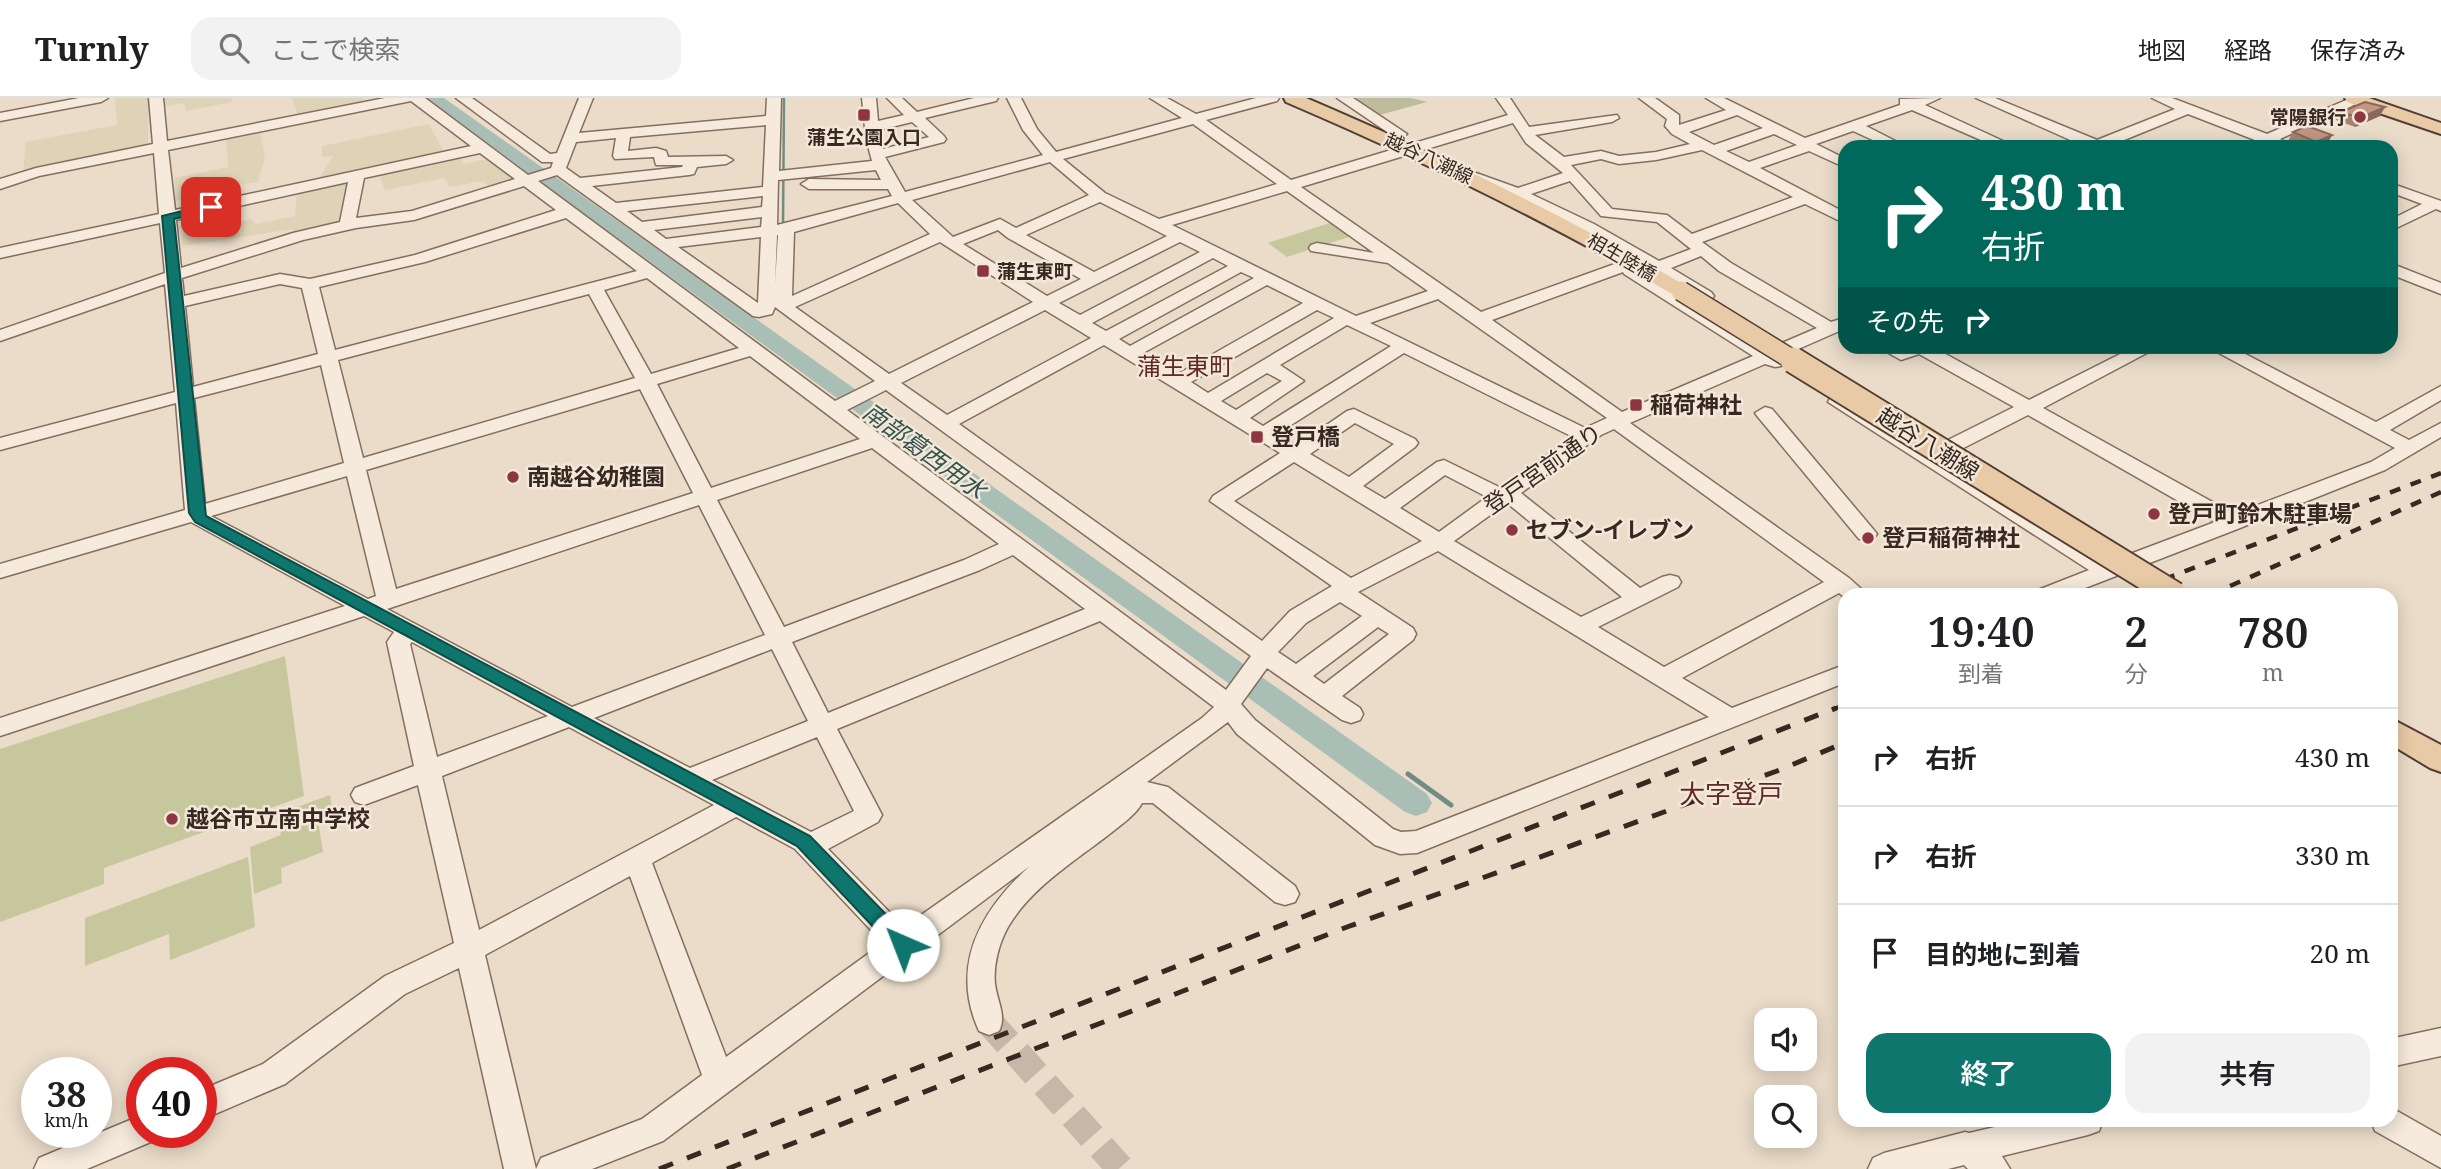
<!DOCTYPE html>
<html lang="ja">
<meta charset="utf-8">
<style>
:root{--surface:#fff;--page:#f2f2f2;--text:#202124;--muted:#757577;--line:#e0e0e0;--accent:#0f766e}
body{margin:0;font-family:"Noto Serif","Noto Sans JP",serif;background:var(--page);color:var(--text);height:100vh;display:flex;flex-direction:column;font-size:26px;white-space:nowrap}
*{box-sizing:border-box;margin:0}
p{font-size:23px;color:var(--muted)}
.icon{flex:none;width:38px;height:38px;fill:none;stroke:currentColor;stroke-width:2;stroke-linecap:round;stroke-linejoin:round}
.map{position:relative;flex:1;overflow:hidden}
.sheet{position:absolute;left:1838px;top:490px;width:560px;height:539px;display:flex;flex-direction:column;background:var(--surface);border-radius:21px;box-shadow:0 4px 18px #0003}
.sheet>*{flex:none}
.banner{position:absolute;left:1838px;top:42px;width:560px;height:214px;border-radius:21px;box-shadow:0 4px 18px #0003;background:#00695c;color:#fff;overflow:hidden}
.fabs{position:absolute;left:1754px;top:910px;display:grid;gap:14px}
.fabs a{display:grid;place-items:center;width:63px;height:63px;border-radius:14px;background:var(--surface);box-shadow:0 4px 18px #0003;font-size:35px}
.speed{position:absolute;left:21px;top:959px;display:flex;gap:14px;font-size:35px;font-weight:700;text-align:center}
.speed>*{display:grid;place-content:center;width:91px;height:91px;border-radius:50%;background:var(--surface);box-shadow:0 4px 18px #0003;line-height:1}
.speed small{font-size:18px;font-weight:400}
.speed .limit{border:10px solid #d22;background:#fff;color:#111}
.pin{position:absolute;display:grid;place-items:center;width:60px;height:60px;color:#fff;margin:-30px;border-radius:14px;box-shadow:0 4px 10px #0006}
.me{position:absolute;width:77px;margin:-38px;rotate:316deg;stroke-linejoin:round;filter:drop-shadow(0 0 5px #0008)}
.turn{display:flex;align-items:center;gap:24px;height:147px;padding:0 28px;font-size:32px}
.turn .icon{width:91px;height:91px;stroke-width:2.5}
.turn b{display:block;font-size:49px;line-height:60px}
.then{display:flex;align-items:center;height:66px;padding:0 28px;background:#0003;gap:14px;font-size:26px}
.eta{display:flex;justify-content:space-evenly;align-items:center;height:119px;text-align:center}
.eta b{font-size:42px;font-weight:600;line-height:49px}
.action{display:flex;gap:14px;margin-top:auto;padding:14px 28px}
.action a{flex:1;height:80px;border-radius:21px;background:var(--accent);color:#fff;font-size:28px;font-weight:600;line-height:80px;text-align:center}
.action a+a{background:var(--page);color:var(--text)}
ul{padding:0;list-style:none}
li{display:flex;align-items:center;gap:21px;height:98px;padding:0 28px;border-top:2px solid var(--line)}
li div{flex:1}
li b{display:block;font-size:26px}
li em{font-style:normal}
header{display:flex;align-items:center;gap:42px;box-sizing:border-box;height:98px;padding:0 35px;background:var(--surface);border-bottom:2px solid var(--line)}
header strong{font-size:33px}
nav{display:flex;gap:38px;margin-inline-start:auto;font-size:24px}
.search{width:490px;height:63px;background:var(--page);display:flex;align-items:center;gap:18px;box-sizing:border-box;padding:0 24px;border-radius:21px;color:var(--muted);font-size:26px}
.map>svg:first-child{display:block}
.farmland{fill:#dfd3b7}
.green{fill:#c7c79e}
.cemetery{fill:#bdbd9c}
.lines{fill:none;stroke-linecap:round;stroke-linejoin:round}
.stream-far1{stroke:#718c82;stroke-width:2.5}
.stream{stroke:#718c82;stroke-width:5}
.river{fill:#a9bfb6;fill-rule:evenodd}
.minor-tunnel{stroke:#c6b8a8;stroke-width:28;stroke-dasharray:28 14;stroke-linecap:butt}
.minor-casing{stroke:#846e60;stroke-width:3}
.major-casing{stroke:#533e33;stroke-width:4}
.minor{fill:#f5eadc;fill-rule:evenodd}
.major{fill:#e8cba6;fill-rule:evenodd}
.rail-far1{stroke:#372922;stroke-width:4.5;stroke-dasharray:11 11;stroke-linecap:butt}
.rail{stroke:#372922;stroke-width:5;stroke-dasharray:15 15;stroke-linecap:butt}
.major-bridge-far1-casing{stroke:#533e33;stroke-width:22;stroke-linecap:butt}
.major-bridge-casing{stroke:#533e33;stroke-width:29;stroke-linecap:butt}
.major-bridge-far1{stroke:#e8cba6;stroke-width:19}
.major-bridge{stroke:#e8cba6;stroke-width:25}
.wall{fill:#a98171}
.shaded-wall{fill:#89695c}
.building{fill:#c49683;stroke:#89695c;stroke-width:2}
.route{fill:#0f766e;stroke:#0a4d48;stroke-width:2}
.poi-dot{fill:#8d3642;stroke:#f2e7d8;stroke-width:2.5}
.labels{text-anchor:middle;stroke-width:5;stroke-linejoin:round;paint-order:stroke}
.far-poi-label{font-size:19px;font-weight:bold;fill:#372922;stroke:#f2e7d8;text-anchor:end}
.far-street-label{font-size:19px;fill:#372922;stroke:#f2e7d8}
.poi-label{font-size:23px;font-weight:bold;fill:#372922;stroke:#f2e7d8;text-anchor:start}
.street-label{font-size:23px;fill:#372922;stroke:#f2e7d8}
.neighbourhood-label{font-size:24px;fill:#5f2a26;stroke:#f2e7d8}
.water-label{font-size:24px;font-style:italic;fill:#33554e;stroke:#f2e7d8}
.quarter-label{font-size:26px;fill:#5f2a26;stroke:#f2e7d8}
</style>
<header>
<strong>Turnly</strong>
<div class="search"><svg class="icon" aria-label="search" viewBox="0 0 24 24"><circle cx="10" cy="10" r="6"/><path d="M15 15l6 6"/></svg>ここで検索</div>
<nav><a>地図</a><a>経路</a><a>保存済み</a></nav>
</header>
<div class="map">
<svg width="2441" height="1071" viewBox="0 0 2441 1071">
<rect width="100%" height="100%" fill="#eadcc9"/>
<g class="farmland">
<path d="M115 0H149L148 49 23 73 26 44 117 27Z"/>
<path d="M162 0H231L232 4 186 13 184 5 163 9Z"/>
<path d="M292 0H363L364 5 298 18Z"/>
<path d="M429 26 444 54 318 82 333 58 322 59V48Z"/>
<path d="M260 32 265 60 258 84 215 91 214 95 175 103 174 80 228 69 226 39Z"/>
<path d="M460 57 463 66 487 61 516 83 492 91 483 83 449 89 445 80 385 92 378 76Z"/>
<path d="M351 81 343 123 293 134V131L182 148 181 137 252 121 255 126 295 118 297 93Z"/>
</g>
<g class="green">
<path d="M1333 124 1352 138 1287 159 1268 145Z"/>
<path d="M285 558 304 698 104 770V786L0 824V651Z"/>
<path d="M330 697 332 710 317 716 323 754 281 770 282 785 254 796 250 749 281 737 278 716Z"/>
<path d="M248 759 255 829 170 862 169 836 85 868V820Z"/>
</g>
<path class="cemetery" d="M1350 0H1411L1427 4 1376 18Z"/>
<g class="lines">
<path class="stream-far1" d="M783 126 784 0"/>
<path class="stream" d="M1408 676 1451 707"/>
<path class="river" d="M425 0H444L1427 696 1432 705 1427 714 1416 718 1405 714Z"/>
<path class="minor-tunnel" d="M989 924 1121 1071"/>
<defs>
<g id="minor">
<path d="M79 0H108L101 4 0 23V15Z"/>
<path d="M149 0H163L167 43 385 0H425L528 77 551 70 553 64H542L456 0H472L550 56 557 55 579 0H593L579 35 766 18 767 0H781L779 73 872 63 866 40 862 0H876L878 23 904 17 887 0H902L917 14 974 0H998L996 3 925 20 944 38 946 41 944 44 885 59 905 94 1043 57 1023 32 1007 0H1021L1037 31 1056 54 1182 20 1150 0H1167L1196 16 1256 0H1279L1277 3 1206 22 1291 82 1508 17 1496 0H1510L1529 29 1617 17 1619 20 1612 24 1535 37 1564 59 1601 53 1619 58 1656 54 1690 46 1672 36 1665 28 1667 21 1639 0H1655L1679 17V27L1726 12 1706 0H1724L1805 40 1900 7V1L1940 0 1925 7 2016 49H1997L1912 12 1866 28 1907 49H1888L1853 33 1816 46 1844 60V69L1809 53 1760 70 1844 114V125L1805 106 1702 144 1731 165 1831 224 1844 220V231L1780 259 1784 264 1781 268 1775 269 1765 266 1630 325 1849 480 1868 497 1844 499 1839 495 1682 580 1732 610 1844 567V585L1417 755 1400 756 1375 747 1237 636 1228 624 1147 684 1168 689 1295 788 1299 796 1295 804 1285 807 1275 804 1153 705H1142C1136 717 1118 729 1107 738 1073 764 1030 791 1008 829 999 845 993 868 995 886 997 903 1007 918 999 933L989 937 979 933C949 867 981 812 1030 768L663 1043 592 1071H536L541 1060 642 1021 702 977 630 778 485 857 536 1071H504L459 870 405 896 285 986 201 1022V992L263 966 385 878 454 845 418 687 364 707 355 704 351 697 355 690 414 668 387 544 394 534 364 518 0 638V620L345 508 191 424 0 480V466L185 412 176 305 0 352V340L175 294 165 186 0 243V232L165 175 160 125 0 160V150L159 116 154 55 39 78 0 91V81L36 70 153 46ZM411 3 471 48 175 112 168 52ZM1737 17 1763 30 1714 47 1689 34ZM912 24 929 39 883 51 879 32ZM1513 25 1526 45 1563 75 1518 90 1465 71 1457 76 1460 79 1503 95 1501 98 1504 101H1517L1553 117 1705 203 1711 202 1714 198 1711 194 1671 170 1701 158 1719 173 1817 230 1768 251 1623 163 1481 214 1301 89ZM1193 26 1277 86 1159 121 1105 95 1063 61ZM766 27 763 89 616 105 592 88 689 77 694 76 697 69 726 66 733 62 726 58 668 59 666 53 656 50 628 53 630 39ZM1774 36 1797 47 1749 64 1726 53ZM616 40 613 58 615 61 654 59 656 67H683L682 69 580 80 566 70 576 44ZM1702 52 1793 99 1692 136 1667 117 1612 111 1571 67 1601 61 1619 66 1656 62ZM480 55 515 81 412 113 356 120 364 80ZM1050 64 1089 97 1016 130 1000 121 953 139 912 102ZM876 72 881 82 809 81 801 86 809 91H888L892 98 777 127 778 82ZM557 77 753 218 759 219 772 216 775 209 875 283 835 303 538 83ZM1570 83 1601 118 1657 124 1691 151 1659 163 1594 126 1531 96ZM348 84 340 124 293 135 181 170 176 122ZM524 88 556 112 415 157 310 181 280 176 184 198 182 180 303 142 356 130 414 122ZM1287 93 1374 155 1317 145 1311 147 1309 150 1311 153 1388 165 1428 193 1356 218 1172 127ZM763 98 762 109 642 124 627 113ZM1100 104 1167 138 1094 174 1026 137ZM898 105 930 136 792 198 794 134ZM762 119 761 129 666 141 654 132ZM566 120 637 173 335 252 319 189 425 164ZM998 132 1008 140 1081 181 1047 198 963 146ZM777 137H778L775 186ZM761 139 758 205 678 149ZM940 144 1033 204 889 276 795 209ZM1180 144 1200 154 1080 217 1059 205ZM1213 160 1228 168 1106 233 1092 225ZM1241 174 1254 180 1130 248 1119 241ZM1623 174 1624 176 1753 258 1622 314 1492 222ZM647 180 739 250 651 276 604 192ZM280 186 302 190 318 256 193 289 185 208ZM1267 187 1303 205 1178 276 1143 255ZM589 196 635 280 363 360 338 262ZM1438 201 1607 320 1585 330 1370 225ZM1045 212 1091 240 947 317 901 285ZM1317 212 1334 220 1208 295 1191 284ZM1347 227 1391 248 1263 328 1250 320 1304 283 1280 267ZM1104 247 1280 355 1213 398 1210 403 1332 488 1290 513 1262 543 959 326ZM1404 255 1573 339 1501 390 1444 362 1437 364 1385 401 1363 388 1415 349 1418 345 1415 341 1354 311 1347 313 1296 348 1277 336ZM750 258 860 341 711 390 657 286ZM321 267 344 365 205 406 194 300ZM1267 275 1282 283 1236 312 1221 303ZM640 291 693 395 396 491 366 372ZM886 292 1251 558 1226 592 847 312ZM1355 325 1394 346 1349 379 1310 356ZM1614 331 1824 484 1664 569 1598 529 1678 489 1681 484 1678 479 1670 477 1662 479 1640 490 1521 395 1601 337ZM872 350 999 446 964 462 784 529 717 402ZM1294 364 1422 443 1351 480 1234 403ZM1445 377 1487 399 1439 434 1400 410ZM347 378 376 498 368 501 211 418ZM1507 405 1622 499 1581 519 1454 443ZM699 407 765 537 572 609 387 511ZM1438 453 1709 619 1416 733 1401 734 1393 731 1255 622 1241 606 1267 570 1342 622 1351 625 1360 622 1363 616 1360 610 1342 598 1413 542 1416 536 1413 530 1358 494ZM1013 457 1085 511 828 615 792 544 980 472ZM1340 504 1362 518 1296 566 1278 554 1306 525ZM1100 523 1214 609 1202 620 904 829 828 751 878 724 882 717 837 631ZM1378 529 1389 536 1324 586 1313 578ZM412 544 548 618 437 659 410 546ZM772 551 808 623 690 670 594 620ZM569 629 714 707 479 832 442 678ZM817 639 854 713 811 734 712 682ZM736 719 795 751 883 845 726 959 652 765Z"/>
<path d="M1337 0H1353L1407 36 1395 45H1385L1383 42 1390 36Z"/>
<path d="M1976 0H1995L2097 42 2175 11 2152 0H2172L2267 36 2351 0 2365 2 2280 41 2294 49 2256 47 2255 42 2188 16 2107 49H2086Z"/>
<path d="M2390 85 2441 103V113L2436 111 2390 133V122L2422 106 2390 94Z"/>
<path d="M2390 165 2441 185V196L2390 176Z"/>
<path d="M1876 248H1931L2029 302 2136 248H2160L2043 310 2234 416 2371 364 2395 350 2206 248H2230L2376 324 2441 288V302L2390 332 2409 342 2441 325V339L2385 372 2240 430 2067 497H2035L2038 492 2089 472 1828 304 1830 300H1844L1928 352 2014 309 1919 256 1901 262ZM2028 317 2215 424 2109 464 1942 361Z"/>
<path d="M1765 309 1772 311 1873 431 1877 436 1873 441H1859L1758 319 1755 315Z"/>
<path d="M2441 930V958L2390 969V941Z"/>
<path d="M2390 1009 2441 1038V1070L2375 1033 2371 1022H2390Z"/>
<path d="M142 1017V1034H157L153 1043 87 1071H34L39 1060Z"/>
<path d="M2025 1022H2103L2099 1033 2088 1037 2002 1058 2010 1071H1968L1964 1067 1948 1071H1868L1873 1060 1884 1055 1965 1034 1969 1035Z"/>
</g>
<g id="major">
<path d="M1284 0H1306C1437 56 1565 117 1688 189L1691 193 1688 197H1674C1549 124 1419 61 1286 4Z"/>
<path d="M2345 0H2369L2441 25V36L2347 4Z"/>
<path d="M2390 620 2441 647V674L2430 670 2390 646Z"/>
</g>
</defs>
<use href="#minor" class="minor-casing"/>
<use href="#major" class="major-casing"/>
<use href="#minor" class="minor"/>
<use href="#major" class="major"/>
<g class="rail-far1">
<path d="M2123 497 2441 375"/>
<path d="M2210 497 2441 394"/>
<path d="M1832 612 1844 607"/>
</g>
<g class="rail">
<path d="M659 1071 1836 610"/>
<path d="M727 1071 1347 829 1777 673 1844 645"/>
</g>
<defs>
<path id="major-bridge-far1" d="M1681 193 1796 264"/>
<path id="major-bridge" d="M1793 262 2175 497"/>
</defs>
<use href="#major-bridge-far1" class="major-bridge-far1-casing"/>
<use href="#major-bridge" class="major-bridge-casing"/>
<use href="#major-bridge-far1" class="major-bridge-far1"/>
<use href="#major-bridge" class="major-bridge"/>
</g>
<g class="wall">
<path d="M2341 14 2380 18 2355 29 2336 22Z"/>
<path d="M2293 34 2332 37 2327 46 2320 49H2302L2288 43Z"/>
</g>
<g class="shaded-wall">
<path d="M2385 9 2380 18 2355 29 2360 20Z"/>
<path d="M2332 37 2327 46 2320 49H2314L2316 44Z"/>
</g>
<g class="building">
<path d="M2365 4 2385 9 2360 20 2341 14Z"/>
<path d="M2307 28 2332 37 2316 44 2293 34Z"/>
</g>
<path class="route" d="M211 106 215 107V111L174 121 206 418 810 738 910 841 913 847 910 853 903 855 896 853 797 748 195 424 189 415 162 118Z"/>
<g class="poi-dot">
<rect x="857" y="10" width="14" height="14" rx="3.5"/>
<circle cx="2360" cy="19" r="7"/>
<rect x="976" y="166" width="14" height="14" rx="3.5"/>
<rect x="1629" y="300" width="14" height="14" rx="3.5"/>
<rect x="1250" y="332" width="14" height="14" rx="3.5"/>
<circle cx="513" cy="379" r="7"/>
<circle cx="2154" cy="416" r="7"/>
<circle cx="1512" cy="432" r="7"/>
<circle cx="1868" cy="440" r="7"/>
<circle cx="172" cy="721" r="7"/>
</g>
<g class="labels">
<g class="far-poi-label">
<text x="2346" y="26">常陽銀行</text>
<text x="864" y="46" text-anchor="middle">蒲生公園入口</text>
<text x="997" y="180" text-anchor="start">蒲生東町</text>
</g>
<g class="far-street-label">
<text transform="translate(1429 60) rotate(25)" y="7">越谷八潮線</text>
<text transform="translate(1622 159) rotate(30)" y="7">相生陸橋</text>
</g>
<g class="poi-label">
<text x="1650" y="315">稲荷神社</text>
<text x="1271" y="347">登戸橋</text>
<text x="527" y="387">南越谷幼稚園</text>
<text x="2168" y="424">登戸町鈴木駐車場</text>
<text x="1526" y="440">セブン-イレブン</text>
<text x="1882" y="448">登戸稲荷神社</text>
<text x="186" y="729">越谷市立南中学校</text>
</g>
<g class="street-label">
<text transform="translate(1928 346) rotate(32)" y="8">越谷八潮線</text>
<text transform="translate(1543 371) rotate(-35)" y="8">登戸宮前通り</text>
</g>
<g class="neighbourhood-label">
<text x="1185" y="277">蒲生東町</text>
</g>
<g class="water-label">
<text transform="translate(924 353) rotate(36)" y="8">南部葛西用水</text>
</g>
<g class="quarter-label">
<text x="1731" y="705">大字登戸</text>
</g>
</g>
</svg>
<div class="fabs">
<a><svg class="icon" aria-label="sound" viewBox="0 0 24 24"><path d="M4 9h4l5-4v14l-5-4H4zM17 9q2 3 0 6"/></svg></a>
<a><svg class="icon" aria-label="search" viewBox="0 0 24 24"><circle cx="10" cy="10" r="6"/><path d="M15 15l6 6"/></svg></a>
</div>
<div class="speed"><div>38<small>km/h</small></div><div class="limit">40</div></div>
<div class="pin" style="left:211px;top:109px;background:#d93025"><svg class="icon" aria-label="arrive" viewBox="0 0 24 24"><path d="M6 21V4h12l-3 4 3 4H6"/></svg></div>
<svg class="me" style="left:903px;top:847px" viewBox="-20 -20 40 40"><circle r="19" fill="#fff"/><path d="M0-13L10 11 0 6-10 11z" fill="#0f766e"/></svg>
<div class="banner">
<div class="turn"><svg class="icon" aria-label="right" viewBox="0 0 24 24"><path d="M7 20v-9h11M14 6l5 5-5 5"/></svg><div><b>430 m</b>右折</div></div>
<div class="then">その先<svg class="icon" aria-label="right" viewBox="0 0 24 24"><path d="M7 20v-9h11M14 6l5 5-5 5"/></svg></div>
</div>
<section class="sheet">
<div class="eta">
<div><b>19:40</b><p>到着</p></div>
<div><b>2</b><p>分</p></div>
<div><b>780</b><p>m</p></div>
</div>
<ul>
<li><svg class="icon" aria-label="right" viewBox="0 0 24 24"><path d="M7 20v-9h11M14 6l5 5-5 5"/></svg><div><b>右折</b></div><em>430 m</em></li>
<li><svg class="icon" aria-label="right" viewBox="0 0 24 24"><path d="M7 20v-9h11M14 6l5 5-5 5"/></svg><div><b>右折</b></div><em>330 m</em></li>
<li><svg class="icon" aria-label="arrive" viewBox="0 0 24 24"><path d="M6 21V4h12l-3 4 3 4H6"/></svg><div><b>目的地に到着</b></div><em>20 m</em></li>
</ul>
<div class="action"><a>終了</a><a>共有</a></div>
</section>
</div>
